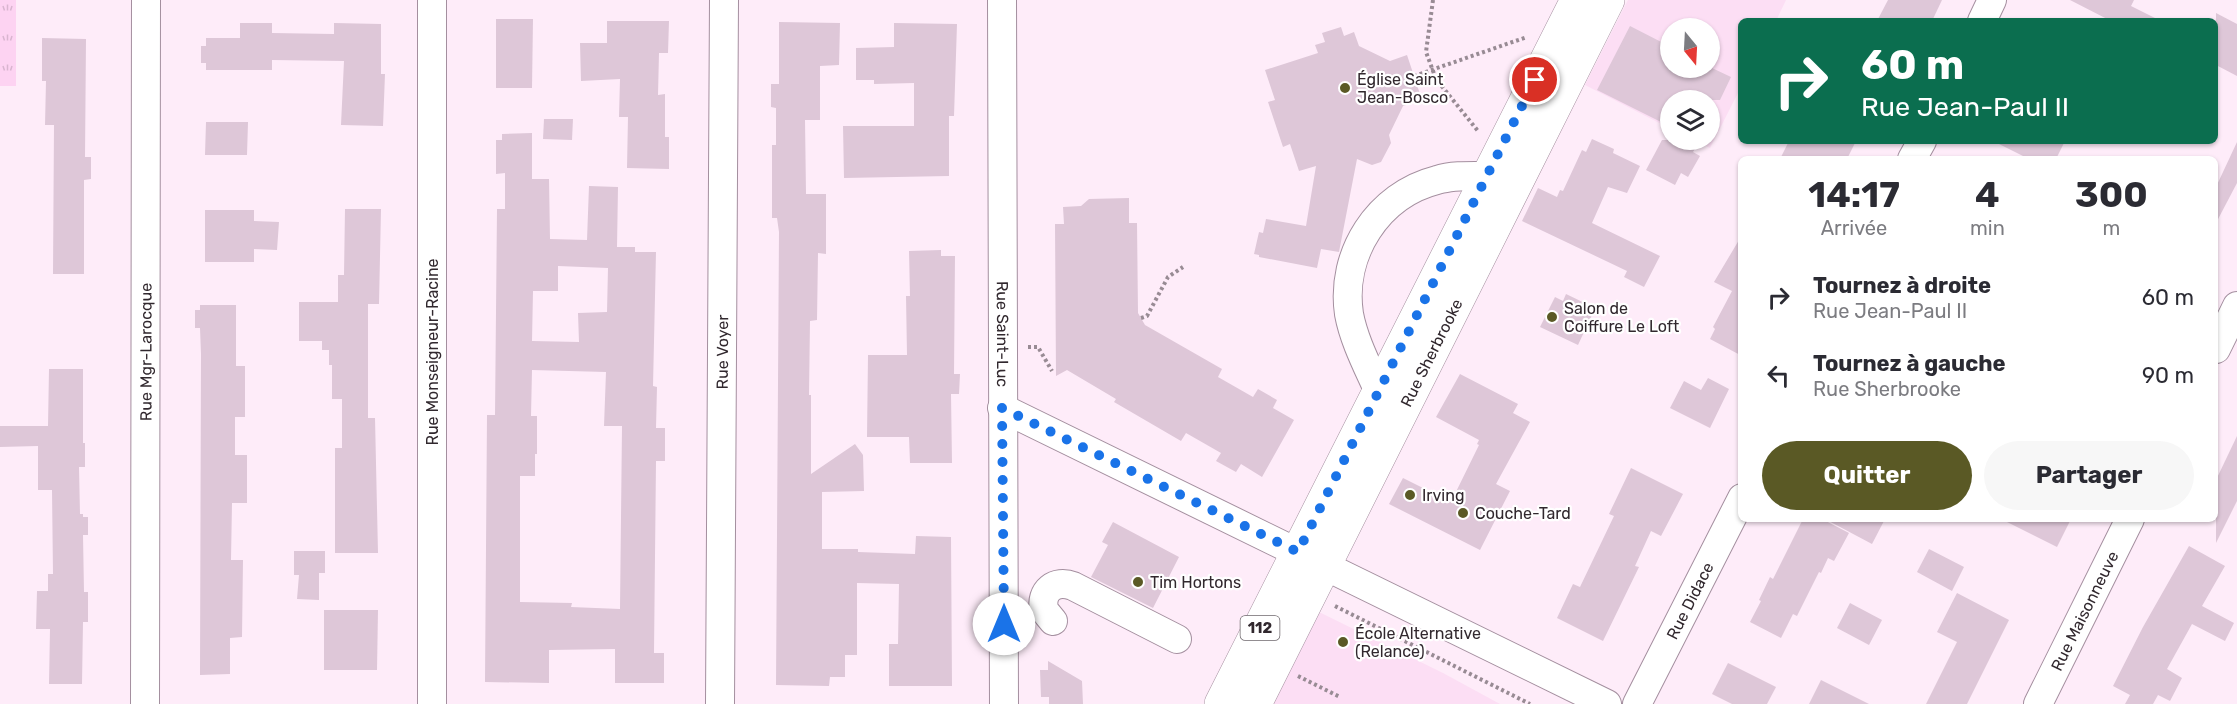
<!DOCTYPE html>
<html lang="fr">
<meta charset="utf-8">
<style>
:root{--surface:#fff;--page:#f7f7f7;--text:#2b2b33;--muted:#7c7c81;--accent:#5a5925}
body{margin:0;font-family:Rubik,sans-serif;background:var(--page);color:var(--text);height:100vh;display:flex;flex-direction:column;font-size:22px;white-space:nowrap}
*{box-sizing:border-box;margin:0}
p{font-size:20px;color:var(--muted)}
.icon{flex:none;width:33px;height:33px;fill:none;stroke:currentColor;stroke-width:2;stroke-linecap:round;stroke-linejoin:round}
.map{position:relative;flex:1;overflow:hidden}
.side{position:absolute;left:1738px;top:156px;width:480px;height:366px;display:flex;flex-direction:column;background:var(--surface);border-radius:9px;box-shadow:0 2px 4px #0004}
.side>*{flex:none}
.hud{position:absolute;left:1738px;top:18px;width:480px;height:126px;border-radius:9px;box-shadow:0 2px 4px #0004;background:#0b6e4f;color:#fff;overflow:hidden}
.needle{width:39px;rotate:162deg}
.buttons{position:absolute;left:1660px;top:18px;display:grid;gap:12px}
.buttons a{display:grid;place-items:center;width:60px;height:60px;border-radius:50%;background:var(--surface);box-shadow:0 2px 4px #0004;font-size:30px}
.pin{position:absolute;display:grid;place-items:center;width:51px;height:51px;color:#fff;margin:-26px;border:3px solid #fff;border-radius:50%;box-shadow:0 2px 6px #0007}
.me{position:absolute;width:66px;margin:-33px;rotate:0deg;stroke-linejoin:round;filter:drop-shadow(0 0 4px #0008)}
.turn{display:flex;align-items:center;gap:21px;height:126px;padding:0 24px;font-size:27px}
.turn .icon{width:78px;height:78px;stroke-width:2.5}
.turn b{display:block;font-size:42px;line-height:51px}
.eta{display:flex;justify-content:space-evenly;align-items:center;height:102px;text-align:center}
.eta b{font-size:36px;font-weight:700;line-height:42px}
.primary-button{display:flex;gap:12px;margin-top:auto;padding:12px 24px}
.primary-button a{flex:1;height:69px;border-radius:36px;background:var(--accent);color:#fff;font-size:24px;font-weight:700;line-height:69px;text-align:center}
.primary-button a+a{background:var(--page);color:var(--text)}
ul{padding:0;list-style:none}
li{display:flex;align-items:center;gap:18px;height:78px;padding:0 24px}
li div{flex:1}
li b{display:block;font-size:22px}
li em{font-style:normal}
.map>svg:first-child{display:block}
.built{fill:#fcdef4;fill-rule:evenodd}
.grass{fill:url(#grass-tufts)}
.building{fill:#dec7d8;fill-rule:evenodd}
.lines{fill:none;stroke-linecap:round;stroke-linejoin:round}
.minor-casing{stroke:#a48f9f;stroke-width:30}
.major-casing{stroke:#a48f9f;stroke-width:34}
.path{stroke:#988b94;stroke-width:4;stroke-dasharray:3 3;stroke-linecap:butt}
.minor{stroke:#fff;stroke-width:28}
.major{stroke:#fff;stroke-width:33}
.route{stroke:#1a73e8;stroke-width:10;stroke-dasharray:0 18}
.poi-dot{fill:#5a5925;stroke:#fff;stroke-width:2}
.labels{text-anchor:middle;stroke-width:4.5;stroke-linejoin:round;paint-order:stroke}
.shield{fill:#fff;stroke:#6f686d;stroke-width:1.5}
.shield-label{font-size:15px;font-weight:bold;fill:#31282e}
.poi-label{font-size:16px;fill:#31282e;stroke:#fff;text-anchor:start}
.street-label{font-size:16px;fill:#31282e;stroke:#fff}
</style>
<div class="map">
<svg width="2237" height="704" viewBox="0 0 2237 704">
<defs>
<pattern id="grass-tufts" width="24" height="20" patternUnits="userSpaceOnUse" patternTransform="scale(1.5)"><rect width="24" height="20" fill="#fdd3f2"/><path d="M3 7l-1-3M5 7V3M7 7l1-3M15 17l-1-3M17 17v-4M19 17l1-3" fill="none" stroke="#d9b5d0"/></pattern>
</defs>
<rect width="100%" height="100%" fill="#feecf9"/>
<g class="built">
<path d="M1628 0H1786L1776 21H1742L1741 87 1710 148 1693 140H1710V100H1671V129L1585 85ZM1671 28H1710V68H1671Z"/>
<path d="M1319 612 1443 673 1500 704H1273Z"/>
</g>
<rect class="grass" x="0" y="0" width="16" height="86"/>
<g class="building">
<path d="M1888 0H1942L1932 21H1877Z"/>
<path d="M2070 0H2134L2131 6 2161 21H2111Z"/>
<path d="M2216 13 2237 24V76L2216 65Z"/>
<path d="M496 19H533L532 88H496Z"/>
<path d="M607 21H669L668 53H659L658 95 665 94V137H669V169L627 168 628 117H619L620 79 581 81 580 43H607Z"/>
<path d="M779 22 840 23 839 65 820 66V120H805L806 194H826V254L818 253 817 320 810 321 809 395H811V474L855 444 863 455 864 491 822 492V549H858V552L915 554 916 536 951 537 952 686H889V644H898L899 584 857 583V655H845V677H830L829 686 776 685 779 232 777 218H772V145H776V108L771 107V84H779Z"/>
<path d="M240 23H272V33L334 34V23L381 24V74H385L383 126 341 125 344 61 272 60V70H206V63H201V46H206V38H240Z"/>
<path d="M894 23 957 24 954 116H949V176L844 178 843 126H914V83L874 84V80H856V48L894 47Z"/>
<path d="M1630 26 1671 47V68H1712L1731 77 1720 100H1671V127L1597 90Z"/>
<path d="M1341 27 1344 36 1354 32 1359 46 1390 61 1407 55 1422 100 1403 106 1389 135 1391 143 1381 162 1372 165 1357 159 1339 252 1321 249 1317 268 1259 257V255L1254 254 1259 232 1263 233 1266 219 1306 226 1316 166 1299 171 1290 144 1283 147 1268 102 1275 100 1265 70 1318 53 1315 45 1325 42 1322 33Z"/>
<path d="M42 38 86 39 85 157H91V179L84 180V274H53L54 125H45L46 81H42Z"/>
<path d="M544 119H573L572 140 543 139Z"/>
<path d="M206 122H248L247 155H205Z"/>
<path d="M532 133V179H549L550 239 587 240 589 186 618 187 617 247H635V252H656L653 386 657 387 656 428H665V461H656L654 653H664V683H615V649L549 650V683L485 682 487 415H495L497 209H505V173L496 174V140H502V134ZM558 266 608 268 607 312 578 313 579 342 532 341 533 291H558ZM532 370 606 372 604 426H622L620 609 571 607 572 603 520 602V476H535V454H537V416H531Z"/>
<path d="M1592 139 1614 149 1613 153 1640 166 1627 193 1608 187 1592 223 1660 256 1644 287 1624 277 1627 271 1522 221 1538 188 1557 197 1560 190 1563 191 1582 150 1586 152Z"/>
<path d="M1662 140H1700L1693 152 1700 156 1688 177 1681 173 1675 185 1646 170Z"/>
<path d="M1789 141H1856L1847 159H1780Z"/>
<path d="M1993 141H2065L2056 159H2029Z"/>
<path d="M2237 142V183L2216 223V187Z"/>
<path d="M1129 198V223H1137L1138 313 1145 325 1222 369 1218 377 1253 397 1258 389 1277 400 1273 408 1294 420 1262 477 1241 464 1236 472 1216 461 1221 453 1186 433 1181 441 1114 402 1116 399 1067 370 1056 376 1055 224H1064L1063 207 1081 206 1089 199Z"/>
<path d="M345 209H381L379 304H368V418H375L378 553H335V448H342V399H332V365H329V350H322V341H299V302H338V275H344Z"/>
<path d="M205 210H254V221L279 222 277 250 254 249V262H205Z"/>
<path d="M1742 235V356L1710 339 1715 329 1713 327 1732 291 1714 282Z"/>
<path d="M941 250V256H955L954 374H960L959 394H951L952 463H910L909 437H867L868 355H907L906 296H910L909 251Z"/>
<path d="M1566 294 1593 307 1590 313 1592 315 1578 345 1540 327 1555 297 1563 301Z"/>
<path d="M200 305H236V366H245V417H235V455H247V503H232L231 560H243L242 637 230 638V674L200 675 201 354 200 328H195V310H200Z"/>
<path d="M49 369H83V443H85V467H79L80 514H83V517H88V535H83L84 592H88V622H83L82 684H49L50 629H36L37 591H48V574H53L52 490H38V446L0 447V426H48Z"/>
<path d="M1460 374 1518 404 1513 413 1530 422 1496 484 1510 491 1480 550 1389 504 1403 478 1451 502 1479 445 1477 444 1479 440 1436 417Z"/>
<path d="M1708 378 1729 389 1710 428 1670 408 1684 381 1701 390Z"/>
<path d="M2237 436V501L2216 543V480Z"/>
<path d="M1631 468 1683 494 1661 536 1651 531 1635 566 1639 567 1603 641 1557 618 1573 584 1580 587 1614 516 1609 514Z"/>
<path d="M1803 519H1822L1849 533 1834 561 1828 558 1821 573 1819 572 1797 616 1793 614 1781 638 1750 622 1761 601 1759 600 1770 577 1773 579Z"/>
<path d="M1825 519H1885L1872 544Z"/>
<path d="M2001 519H2071L2057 547Z"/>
<path d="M1113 522 1179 557 1153 608 1091 577 1108 545 1102 542Z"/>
<path d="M2189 546 2225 566 2202 606 2234 623 2225 641 2192 624 2167 669 2182 678 2170 701 2158 695 2153 704H2125L2130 695 2113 686 2143 627Z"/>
<path d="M1929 549 1964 567 1952 591 1917 572Z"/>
<path d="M294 551H325V573H319V600L297 599 299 575H294Z"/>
<path d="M1957 593 2009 620 1967 704H1926L1957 642 1937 632Z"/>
<path d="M1850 603 1882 620 1869 645 1837 628Z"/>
<path d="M324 610H378L377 670H324Z"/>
<path d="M1048 661 1082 681 1083 704H1049V697H1041L1040 670H1048Z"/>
<path d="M1728 663 1776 687 1767 704H1732L1712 694Z"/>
<path d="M1821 680 1869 704H1809Z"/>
</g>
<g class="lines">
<defs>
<g id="minor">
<path d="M432 0V704"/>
<path id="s1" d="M1002 0 1004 704"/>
<path d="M1982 21 1992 0"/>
<path d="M1912 159 1922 141"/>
<path d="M2216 349 2237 306"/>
<path d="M1379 392C1368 367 1354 341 1349 314 1340 254 1378 195 1437 180 1453 175 1471 176 1488 176"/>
<path d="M1002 408 1607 704"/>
<path d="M1053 621 1044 610C1040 591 1055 579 1073 586L1177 639"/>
<path id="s2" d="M145 704 146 0"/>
<path id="s3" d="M720 704 724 0"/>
<path id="s4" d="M1637 704 1742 498"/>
<path id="s5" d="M2038 704 2130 519"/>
</g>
<g id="major">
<path d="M1221 704 1577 0"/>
<path id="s6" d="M1255 704 1608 0"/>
</g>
</defs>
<use href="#minor" class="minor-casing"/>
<use href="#major" class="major-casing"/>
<g class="path">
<path d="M1433 0 1426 52 1436 79 1478 131"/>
<path d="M1414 76 1527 37"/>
<path d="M1141 318 1147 316 1168 277 1183 267"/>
<path d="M1028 347H1038L1052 371"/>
<path d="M1335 606 1530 704"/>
<path d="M1298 676 1340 697"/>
</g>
<use href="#minor" class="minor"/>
<use href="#major" class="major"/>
</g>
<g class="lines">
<path class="route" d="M1004 624 1002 408 1298 552 1535 80"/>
</g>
<g class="poi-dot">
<circle cx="1345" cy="88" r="6"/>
<circle cx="1552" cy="317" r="6"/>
<circle cx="1410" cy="495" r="6"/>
<circle cx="1463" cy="513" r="6"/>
<circle cx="1138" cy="582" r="6"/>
<circle cx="1343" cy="642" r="6"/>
</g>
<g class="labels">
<rect class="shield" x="1240.5" y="616" width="39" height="24" rx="4.5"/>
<g class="shield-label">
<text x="1260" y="633">112</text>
</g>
<g class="poi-label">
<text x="1357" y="85">Église Saint<tspan x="1357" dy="18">Jean-Bosco</tspan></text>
<text x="1564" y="314">Salon de<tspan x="1564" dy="18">Coiffure Le Loft</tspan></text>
<text x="1422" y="501">Irving</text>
<text x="1475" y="519">Couche-Tard</text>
<text x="1150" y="588">Tim Hortons</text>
<text x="1355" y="639">École Alternative<tspan x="1355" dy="18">(Relance)</tspan></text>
</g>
<g class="street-label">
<text dy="6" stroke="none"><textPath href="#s1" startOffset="334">Rue Saint-Luc</textPath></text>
<text dy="6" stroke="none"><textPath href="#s2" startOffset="352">Rue Mgr-Larocque</textPath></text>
<text transform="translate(432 352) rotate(-90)" y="6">Rue Monseigneur-Racine</text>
<text dy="6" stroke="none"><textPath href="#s3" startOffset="352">Rue Voyer</textPath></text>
<text dy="6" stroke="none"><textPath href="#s6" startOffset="393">Rue Sherbrooke</textPath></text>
<text dy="6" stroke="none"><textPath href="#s4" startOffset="116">Rue Didace</textPath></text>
<text dy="6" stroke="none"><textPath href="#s5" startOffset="104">Rue Maisonneuve</textPath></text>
</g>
</g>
</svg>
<div class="buttons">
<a><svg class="needle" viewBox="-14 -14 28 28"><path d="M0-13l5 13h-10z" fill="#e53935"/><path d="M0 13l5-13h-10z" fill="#7c7c81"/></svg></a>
<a><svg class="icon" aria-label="layers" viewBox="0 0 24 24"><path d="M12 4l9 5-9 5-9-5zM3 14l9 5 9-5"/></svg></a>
</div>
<div class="pin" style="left:1535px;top:80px;background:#d93025"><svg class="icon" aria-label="arrive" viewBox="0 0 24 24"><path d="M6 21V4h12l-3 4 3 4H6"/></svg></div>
<svg class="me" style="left:1004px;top:624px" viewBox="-20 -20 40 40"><circle r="19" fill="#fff"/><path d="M0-13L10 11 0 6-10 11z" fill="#1a73e8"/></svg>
<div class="hud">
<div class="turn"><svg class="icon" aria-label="right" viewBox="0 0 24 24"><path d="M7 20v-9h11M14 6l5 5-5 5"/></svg><div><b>60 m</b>Rue Jean-Paul II</div></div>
</div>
<section class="side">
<div class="eta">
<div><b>14:17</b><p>Arrivée</p></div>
<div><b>4</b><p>min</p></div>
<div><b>300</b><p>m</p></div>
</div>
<ul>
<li><svg class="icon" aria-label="right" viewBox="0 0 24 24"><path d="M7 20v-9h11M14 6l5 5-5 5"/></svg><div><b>Tournez à droite</b><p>Rue Jean-Paul II</p></div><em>60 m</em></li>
<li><svg class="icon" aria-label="left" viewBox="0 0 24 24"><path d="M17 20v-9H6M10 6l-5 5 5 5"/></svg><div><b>Tournez à gauche</b><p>Rue Sherbrooke</p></div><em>90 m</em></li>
</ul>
<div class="primary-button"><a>Quitter</a><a>Partager</a></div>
</section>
</div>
